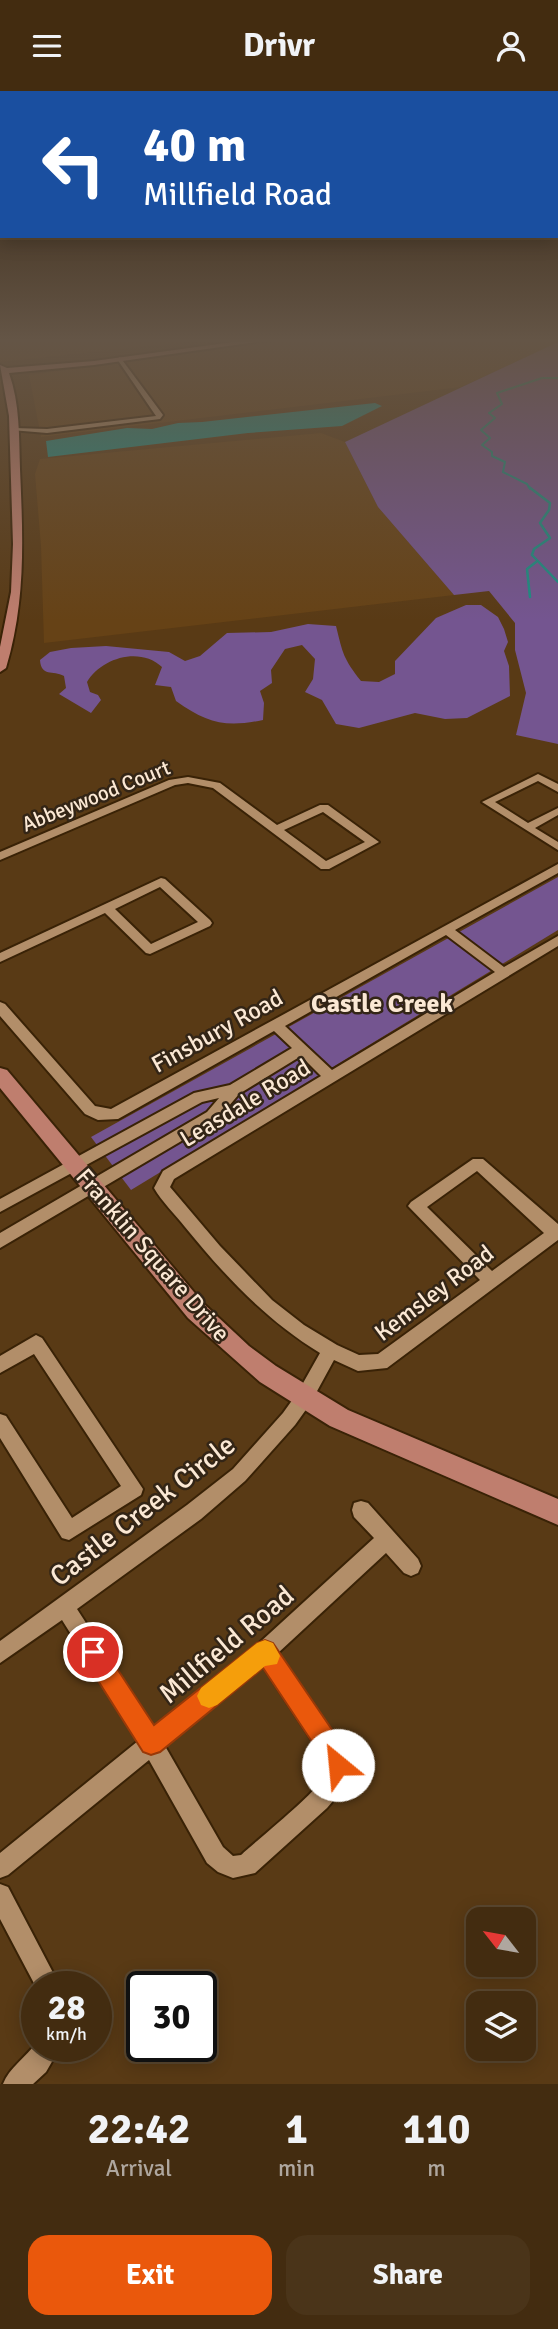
<!DOCTYPE html>
<style>
:root{--surface:#432c10;--page:#4a3419;--text:#f1f3f6;--muted:#afa79f;--line:#5b4830;--accent:#ea580c}
body{margin:0;font-family:Signika,sans-serif;background:var(--page);color:var(--text);height:100vh;display:flex;flex-direction:column;font-size:26px;white-space:nowrap}
*{box-sizing:border-box;margin:0}
p{font-size:23px;color:var(--muted)}
.icon{flex:none;width:38px;height:38px;fill:none;stroke:currentColor;stroke-width:2;stroke-linecap:round;stroke-linejoin:round}
.map{position:relative;height:1993px;overflow:hidden}
.drawer{display:flex;flex-direction:column;background:var(--surface);flex:1}
.drawer>*{flex:none}
.guide{position:absolute;left:0px;top:0px;width:558px;height:147px;box-shadow:0 4px 18px #0003,0 0 0 2px var(--line);background:#1a4fa0;color:#fff;overflow:hidden}
.needle{width:46px;rotate:301deg}
.fabs{position:absolute;left:466px;top:1816px;display:grid;gap:14px}
.fabs a{display:grid;place-items:center;width:70px;height:70px;border-radius:14px;background:var(--surface);box-shadow:0 4px 18px #0003,0 0 0 2px var(--line);font-size:35px}
.speed{position:absolute;left:21px;top:1880px;display:flex;gap:14px;font-size:35px;font-weight:700;text-align:center}
.speed>*{display:grid;place-content:center;width:91px;height:91px;border-radius:50%;background:var(--surface);box-shadow:0 4px 18px #0003,0 0 0 2px var(--line);line-height:1}
.speed small{font-size:18px;font-weight:400}
.speed .limit{border:4px solid #111;border-radius:10px;background:#fff;color:#111}
.pin{position:absolute;display:grid;place-items:center;width:60px;height:60px;color:#fff;margin:-30px;border:4px solid #fff;border-radius:50%;box-shadow:0 2px 7px #0007}
.me{position:absolute;width:77px;margin:-38px;rotate:332deg;stroke-linejoin:round;filter:drop-shadow(0 0 5px #0008)}
.turn{display:flex;align-items:center;gap:24px;height:147px;padding:0 28px;font-size:32px}
.turn .icon{width:91px;height:91px;stroke-width:2.5}
.turn b{display:block;font-size:49px;line-height:60px}
.eta{display:flex;justify-content:space-evenly;align-items:center;height:119px;text-align:center}
.eta b{font-size:42px;font-weight:800;line-height:49px}
.button{display:flex;gap:14px;margin-top:auto;padding:14px 28px}
.button a{flex:1;height:80px;border-radius:21px;background:var(--accent);color:#fff;font-size:28px;font-weight:800;line-height:80px;text-align:center}
.button a+a{background:var(--page);color:var(--text)}
header{display:flex;justify-content:space-between;align-items:center;height:91px;padding:0 28px;background:var(--surface);font-size:32px;font-weight:800}
.map>svg:first-child{display:block}
.built{fill:#664216}
.green{fill:#745590}
.water{fill:#1d8e86}
.lines{fill:none;stroke-linecap:round;stroke-linejoin:round}
.stream-far1{stroke:#1d8e86;stroke-width:2}
.stream{stroke:#1d8e86;stroke-width:2.5}
.street-casing{stroke:#392206;stroke-width:4}
.secondary-casing{stroke:#392206;stroke-width:4}
.street{fill:#b28e69;fill-rule:evenodd}
.secondary{fill:#bf7e6e;fill-rule:evenodd}
.route{fill:#ea580c;stroke:#983908;stroke-width:2}
.slow{fill:#f59e0b}
.labels{text-anchor:middle;stroke-width:5;stroke-linejoin:round;paint-order:stroke}
.far-street-label{font-size:21px;fill:#fbe8d4;stroke:#332516}
.street-label{font-size:24px;fill:#fbe8d4;stroke:#332516}
.neighbourhood-label{font-size:26px;font-weight:bold;fill:#fbe8d4;stroke:#332516}
.near-street-label{font-size:28px;fill:#fbe8d4;stroke:#332516}
</style>
<header><svg class="icon" aria-label="menu" viewBox="0 0 24 24"><path d="M4 6h16M4 12h16M4 18h16"/></svg>Drivr<svg class="icon" aria-label="person" viewBox="0 0 24 24"><circle cx="12" cy="8" r="4"/><path d="M4 21q1-7 8-7t8 7"/></svg></header>
<div class="map">
<svg width="558" height="1993" viewBox="0 0 558 1993">
<rect width="100%" height="100%" fill="#593a15"/>
<g class="built">
<path d="M0 251H186L0 271Z"/>
<path d="M273 251H558L461 296 41 346 29 284Z"/>
<path d="M321 342 345 351 378 416 454 504 44 552 41 455 35 383 40 368Z"/>
</g>
<g class="green">
<path d="M558 251V653L516 644 526 602 515 559V532L489 500 454 504 378 416 345 351Z"/>
<path d="M466 514H481L498 526 504 538 508 551 504 560 509 575 510 605 467 627 445 628 415 622 359 637 336 633 322 609 305 601 313 588 315 568 302 554 285 558 271 579 272 592 260 600 264 612 263 629C225 637 207 632 176 610L171 596 155 594 162 576C140 555 101 567 87 591L90 601 98 604 101 609 91 622 59 603 66 597 64 585C53 579 41 586 40 569L50 561 71 557 106 555 169 561 185 570 200 565 227 542 271 541 308 533 336 535C343 563 343 567 361 590L379 591 395 583V570L436 527Z"/>
<path d="M558 786V839L131 1099 91 1046Z"/>
</g>
<path class="water" d="M375 312 382 315 342 335 248 342 48 366 46 350 127 337 152 338 178 332 202 331Z"/>
<g class="lines">
<path class="stream-far1" d="M530 398 527 393 503 381 505 371 492 365V361L482 354 490 347 481 339 495 327 489 322 502 313 497 302 542 287H558"/>
<g class="stream">
<path d="M529 396 550 412 549 419 540 432 550 447 534 458 532 464 558 491"/>
<path d="M530 506 527 478 536 471"/>
</g>
<defs>
<g id="street">
<path d="M120 266 163 324 160 328 47 342 11 339 14 337 47 338 156 325 117 268Z"/>
<path d="M538 683 558 693V701L538 690 495 711 528 732 558 717V724L535 737 558 751V759L482 711Z"/>
<path d="M188 686 220 692 277 734 320 714H328L379 751 329 778H321L213 697 188 692 175 694 0 769V761L169 689ZM323 721 365 751 326 770 284 739Z"/>
<path d="M558 773V782L455 839 504 876 558 845V855L174 1088 170 1096 220 1155 272 1209 304 1234 337 1254 359 1264 378 1263 480 1189 408 1115 411 1111 473 1068H483L558 1133V1149L387 1277 358 1280 334 1269 310 1313 295 1334 245 1390 201 1428 77 1518 154 1637 258 1553 374 1447 354 1426 352 1419 354 1412 361 1410 368 1412 418 1468 421 1475 418 1482 411 1485 404 1482 386 1462 278 1562 341 1655 347 1677 344 1690 338 1704 327 1717 255 1782 233 1787 218 1781 207 1772 149 1669 8 1784 0 1787V1762L138 1650 62 1529 0 1572V1550L187 1414 233 1378 283 1322 298 1301 320 1262C265 1228 225 1185 185 1136 175 1123 162 1111 154 1097L163 1080 321 985 301 965 239 1003 217 1029 0 1157V1142L207 1021 219 1007 202 1011 0 1121V1108L194 1002 230 994 292 957 274 940 118 1028 98 1029 85 1023 0 925V911L5 913 95 1015 111 1018ZM446 844 495 881 332 979 285 935ZM477 1080 544 1142 492 1180 427 1116ZM263 1575 321 1663C325 1669 327 1677 325 1684 320 1699 256 1750 241 1764L233 1765 223 1756 165 1655Z"/>
<path d="M161 787 165 788 210 829 212 832 210 835 150 863 146 862 105 822 0 871V862ZM160 796 198 831 151 853 115 818Z"/>
<path d="M36 1244 42 1247 143 1398 141 1404 69 1449 62 1447 0 1347V1323L6 1325 72 1427 121 1395 34 1263 0 1282V1265Z"/>
<path d="M0 1793 8 1796 60 1895H37V1898L0 1828Z"/>
<path d="M37 1951V1955H61L46 1981 33 1993H3C9 1977 26 1966 37 1951Z"/>
</g>
<g id="secondary">
<path d="M233 251H256L94 274 9 282C20 313 19 346 20 378 23 447 26 510 6 577L0 581V556L11 501 13 453 9 325 0 274 7 277 94 270Z"/>
<path d="M0 977 7 979 204 1213 249 1255 276 1275 348 1319 558 1408V1434L330 1335 260 1291 188 1227 0 997Z"/>
</g>
</defs>
<use href="#street" class="street-casing"/>
<use href="#secondary" class="secondary-casing"/>
<use href="#street" class="street"/>
<use href="#secondary" class="secondary"/>
</g>
<linearGradient id="sky" x2="0" y2="1"><stop stop-color="#31200c"/><stop offset="0.47" stop-color="#645546"/><stop offset="1" stop-color="#645546" stop-opacity="0"/></linearGradient>
<rect width="558" height="530" fill="url(#sky)"/>
<path class="route" d="M93 1549 101 1553 154 1634 257 1552 265 1549 273 1552 337 1646 350 1674 347 1683 338 1686 329 1683 320 1663 263 1577 160 1661 151 1664 143 1661 85 1569 82 1561 85 1553Z"/>
<path class="slow" d="M265 1549 273 1552 280 1565 277 1573 265 1575 217 1614 209 1617 201 1614 197 1605 201 1597 257 1552Z"/>
<g class="labels">
<g class="far-street-label">
<text transform="translate(96 705) rotate(-22)" y="7">Abbeywood Court</text>
</g>
<g class="street-label">
<text transform="translate(217 940) rotate(-29)" y="8">Finsbury Road</text>
<text transform="translate(245 1012) rotate(-31)" y="8">Leasdale Road</text>
<text transform="translate(153 1164) rotate(49)" y="8">Franklin Square Drive</text>
<text transform="translate(434 1202) rotate(-37)" y="8">Kemsley Road</text>
</g>
<g class="neighbourhood-label">
<text x="382" y="921">Castle Creek</text>
</g>
<g class="near-street-label">
<text transform="translate(142 1419) rotate(-38)" y="10">Castle Creek Circle</text>
<text transform="translate(226 1553) rotate(-40)" y="10">Millfield Road</text>
</g>
</g>
</svg>
<div class="fabs">
<a><svg class="needle" viewBox="-14 -14 28 28"><path d="M0-13l5 13h-10z" fill="#e53935"/><path d="M0 13l5-13h-10z" fill="#afa79f"/></svg></a>
<a><svg class="icon" aria-label="layers" viewBox="0 0 24 24"><path d="M12 4l9 5-9 5-9-5zM3 14l9 5 9-5"/></svg></a>
</div>
<div class="speed"><div>28<small>km/h</small></div><div class="limit">30</div></div>
<div class="pin" style="left:93px;top:1561px;background:#d93025"><svg class="icon" aria-label="arrive" viewBox="0 0 24 24"><path d="M6 21V4h12l-3 4 3 4H6"/></svg></div>
<svg class="me" style="left:338px;top:1674px" viewBox="-20 -20 40 40"><circle r="19" fill="#fff"/><path d="M0-13L10 11 0 6-10 11z" fill="#ea580c"/></svg>
<div class="guide">
<div class="turn"><svg class="icon" aria-label="left" viewBox="0 0 24 24"><path d="M17 20v-9H6M10 6l-5 5 5 5"/></svg><div><b>40 m</b>Millfield Road</div></div>
</div>
</div>
<section class="drawer">
<div class="eta">
<div><b>22:42</b><p>Arrival</p></div>
<div><b>1</b><p>min</p></div>
<div><b>110</b><p>m</p></div>
</div>
<div class="button"><a>Exit</a><a>Share</a></div>
</section>
